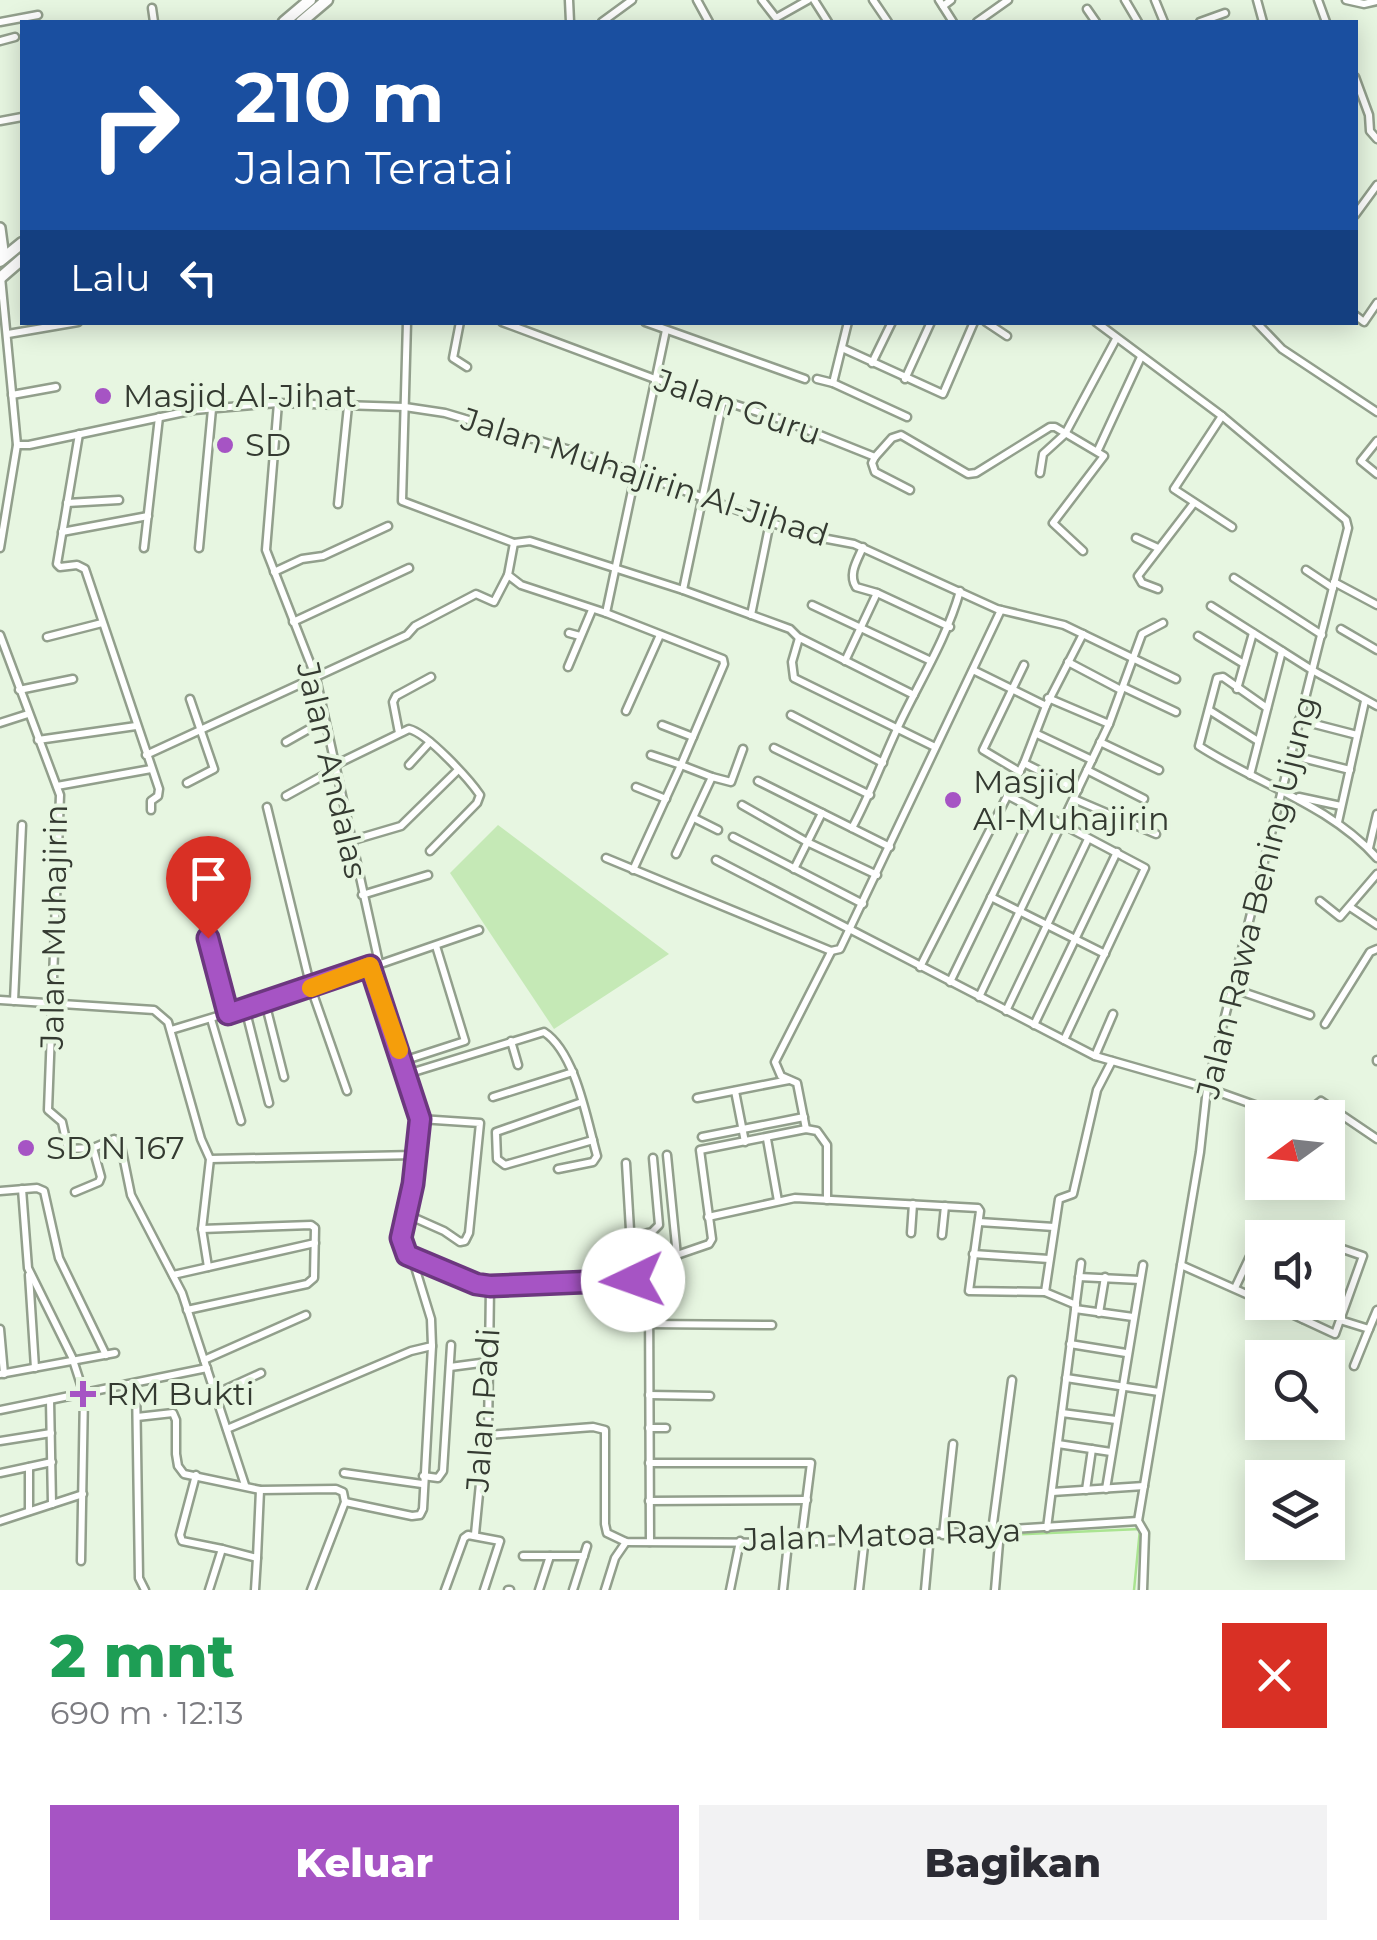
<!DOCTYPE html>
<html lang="id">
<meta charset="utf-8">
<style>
:root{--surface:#fff;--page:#f2f2f3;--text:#2b2b33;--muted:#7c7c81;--accent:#a654c4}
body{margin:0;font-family:Montserrat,sans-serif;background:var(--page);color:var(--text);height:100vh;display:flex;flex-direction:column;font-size:38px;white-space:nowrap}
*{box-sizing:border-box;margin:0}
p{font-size:32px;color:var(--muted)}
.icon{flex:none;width:55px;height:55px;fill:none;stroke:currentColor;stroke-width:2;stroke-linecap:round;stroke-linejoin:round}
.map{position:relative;height:1590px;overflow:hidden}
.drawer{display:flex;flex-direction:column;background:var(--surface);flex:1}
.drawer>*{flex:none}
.hud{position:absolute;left:20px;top:20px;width:1338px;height:305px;border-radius:0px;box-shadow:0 5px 25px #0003;background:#1a4fa0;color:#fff;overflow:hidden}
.needle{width:65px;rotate:255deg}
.tools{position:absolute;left:1245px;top:1100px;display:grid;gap:20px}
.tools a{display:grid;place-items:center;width:100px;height:100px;border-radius:0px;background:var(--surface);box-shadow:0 5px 25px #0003;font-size:50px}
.pin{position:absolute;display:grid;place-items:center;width:85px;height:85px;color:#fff;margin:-102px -42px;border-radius:50% 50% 50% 0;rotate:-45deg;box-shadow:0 0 10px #0007}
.pin .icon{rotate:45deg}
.me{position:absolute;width:110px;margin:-55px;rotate:267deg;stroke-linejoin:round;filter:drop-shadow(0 0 8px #0008)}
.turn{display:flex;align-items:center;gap:35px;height:210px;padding:0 50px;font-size:45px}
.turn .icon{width:130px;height:130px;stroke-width:2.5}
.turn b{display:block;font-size:70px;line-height:85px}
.then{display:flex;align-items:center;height:95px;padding:0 50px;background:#0003;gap:20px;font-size:38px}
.round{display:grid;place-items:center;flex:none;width:105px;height:105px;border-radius:0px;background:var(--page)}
.head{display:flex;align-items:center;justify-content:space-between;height:170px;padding:0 50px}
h1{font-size:60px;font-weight:800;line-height:75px;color:#1e9e55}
.primary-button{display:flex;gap:20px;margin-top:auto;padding:20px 50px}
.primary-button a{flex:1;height:115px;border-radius:0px;background:var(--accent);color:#fff;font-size:40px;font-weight:800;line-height:115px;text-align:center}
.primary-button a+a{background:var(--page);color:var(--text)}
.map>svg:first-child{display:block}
.green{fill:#c5e9b6}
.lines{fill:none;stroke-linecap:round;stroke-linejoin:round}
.stream{stroke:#aae491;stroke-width:2.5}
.street-casing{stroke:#929f8c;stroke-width:11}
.secondary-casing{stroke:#929f8c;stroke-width:14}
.primary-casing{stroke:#929f8c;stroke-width:15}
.street{stroke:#fff;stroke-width:6}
.secondary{stroke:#fff;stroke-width:9}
.primary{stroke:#fff;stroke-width:10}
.route-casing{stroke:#6c377f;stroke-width:25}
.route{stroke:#a654c4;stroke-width:18}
.slow{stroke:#f59e0b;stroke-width:18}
.poi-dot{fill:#a654c4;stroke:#e7f6e1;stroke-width:4}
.labels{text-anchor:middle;stroke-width:8;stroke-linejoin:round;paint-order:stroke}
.poi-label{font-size:32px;fill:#343a31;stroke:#e7f6e1;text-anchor:start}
.street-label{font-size:32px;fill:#343a31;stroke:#e7f6e1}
</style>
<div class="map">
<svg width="1377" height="1590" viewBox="0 0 1377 1590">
<rect width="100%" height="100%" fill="#e7f6e1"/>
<path class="green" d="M498 825 669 954 554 1029 450 873Z"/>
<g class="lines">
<g class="stream">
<path d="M1006 1535 1140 1529 1134 1590"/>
<path d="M933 1538 998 1536"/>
</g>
<defs>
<g id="street">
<path d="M569 0 570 22"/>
<path d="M697 0 709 22"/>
<path d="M762 0 776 18 808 0"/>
<path d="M814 0 828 22"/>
<path d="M873 0 888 22"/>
<path d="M939 0 953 22"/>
<path d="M1125 0 1138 22"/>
<path d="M1155 0 1164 22"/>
<path d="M1257 0 1263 22"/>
<path d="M1318 0 1326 22"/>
<path d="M1346 0 1364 4 1377 1"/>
<path d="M943 6 951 0"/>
<path d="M152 8 154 22"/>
<path d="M1087 9 1096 22"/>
<path d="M0 22 38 15"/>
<path d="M602 22 632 0"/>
<path d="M977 22 1008 0"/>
<path d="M1200 22 1225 13"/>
<path d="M0 41 15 37"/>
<path d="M1355 77 1369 115 1370 131 1377 139"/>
<path d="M0 121 22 117"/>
<path d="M1355 215 1377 185"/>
<path d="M1355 315 1364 322 1377 303"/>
<path d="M407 322 402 501 514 543 508 575 521 585 606 613 723 659 724 664 681 765 712 777 676 854"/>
<path d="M460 322 453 358 467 367"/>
<path d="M502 322 655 379 780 419 875 457 892 438 901 435 968 474 976 473 1050 427H1055L1104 456 1053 523 1083 551"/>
<path d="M645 322 805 379"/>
<path d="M986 322 1007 336"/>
<path d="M1096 322 1222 416 1346 520 1348 528 1207 1088 1200 1152 1138 1521 1145 1533 1143 1590"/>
<path d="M1256 322 1282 349 1377 412"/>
<path d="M8 334 78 322"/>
<path d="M842 348 943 394 974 322"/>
<path d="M872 363 892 322"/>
<path d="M817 379 833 383 848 322"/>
<path d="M905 379 931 322"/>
<path d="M833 383 907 417"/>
<path d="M12 395 56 387"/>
<path d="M278 403 266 550 316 678 379 963"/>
<path d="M1222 416 1174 489 1232 527"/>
<path d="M79 434 57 564 60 567 77 565 85 569 159 789 158 796 151 801V810"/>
<path d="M1377 441 1361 461 1377 474"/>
<path d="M17 445H29L194 410 278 403 405 407 445 413 580 453 806 535 854 544 997 609 1064 625 1176 679"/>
<path d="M1098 450 1141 357"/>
<path d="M875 457 872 463 875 472 910 490"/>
<path d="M1040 473 1043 454 1065 434 1116 339"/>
<path d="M67 503 119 500"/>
<path d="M338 504 348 406"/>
<path d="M62 532 148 516"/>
<path d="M1136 538 1158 548"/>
<path d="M514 543 530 541 683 590 723 400"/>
<path d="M863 547C857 561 848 574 856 587L877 593 950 627"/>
<path d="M0 548 17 445 1 277"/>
<path d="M144 548 159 417"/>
<path d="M199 548 212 409"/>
<path d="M1306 570 1333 588"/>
<path d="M274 572 302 559 323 556 388 526"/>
<path d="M1234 578 1322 635"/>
<path d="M1334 582 1377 605"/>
<path d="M1158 589 1142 583 1138 576 1194 503"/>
<path d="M683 590 790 629 798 637 914 695"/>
<path d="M812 605 931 661"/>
<path d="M1211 606 1312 670 1377 706"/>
<path d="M606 613 666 330"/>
<path d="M751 615 770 522"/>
<path d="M293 622 409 568"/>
<path d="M1341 629 1377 650"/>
<path d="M569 633 580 636"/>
<path d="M0 635 60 795 48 1110 62 1122 68 1149 93 1148 114 1139 121 1146 131 1195 182 1293 245 1485"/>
<path d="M1198 636 1244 664"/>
<path d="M47 637 102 623"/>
<path d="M799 638 792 662 794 678 935 747"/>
<path d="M845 661 877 593"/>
<path d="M1068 662 1121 690"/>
<path d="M568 667 592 610"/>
<path d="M973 670 1046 706 1083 634"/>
<path d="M1123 687 1176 712"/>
<path d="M1237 689 1253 633"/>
<path d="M19 690 73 679"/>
<path d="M1048 698 1109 724"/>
<path d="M1267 708 1223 677 1217 678 1199 746C1258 784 1330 805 1377 858"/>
<path d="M1209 710 1258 741"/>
<path d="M626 711 660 635"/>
<path d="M791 715 883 763"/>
<path d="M1299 720 1357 735"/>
<path d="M0 723 28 714"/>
<path d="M662 725 693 737"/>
<path d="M399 733 393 702 396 696 431 677"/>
<path d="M1037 734 1092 760"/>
<path d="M38 740 136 726"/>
<path d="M286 742 325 720"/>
<path d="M1100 742 1159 770"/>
<path d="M774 748 870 795"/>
<path d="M146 755 407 635 415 626 476 594 494 602 508 575"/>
<path d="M1290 755 1350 770"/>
<path d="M1024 763 1046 706"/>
<path d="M335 765 409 729C427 733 469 779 480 795L477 803 430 851"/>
<path d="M409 765 430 742"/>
<path d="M1087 770 1144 799"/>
<path d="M1020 772 983 750 1024 665"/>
<path d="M1250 775 1282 651"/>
<path d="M712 777 731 782 743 749"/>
<path d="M758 781 890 847"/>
<path d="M187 783 214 769 190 699"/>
<path d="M57 786 151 769"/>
<path d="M636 787 666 799"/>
<path d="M1007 795 1145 868 1064 1040"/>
<path d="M286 796 335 769"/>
<path d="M1299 797 1341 806"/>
<path d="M1074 799 1156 834"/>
<path d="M742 805 807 842 877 875"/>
<path d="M267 807 311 988 347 1091"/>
<path d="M694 818 718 830"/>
<path d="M1338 822 1365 701"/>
<path d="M852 828C870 795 882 761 898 727 919 682 946 640 960 591"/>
<path d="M733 837 863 904"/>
<path d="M350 841 401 826 457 771"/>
<path d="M1369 848 1377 814"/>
<path d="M606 858 831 951 840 949 1001 610"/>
<path d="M716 860 1095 1056 1207 1088 1291 1118"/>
<path d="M794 869 822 813"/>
<path d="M633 870 681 765 651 755"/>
<path d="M362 895 428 875"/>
<path d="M991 897 1105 954"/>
<path d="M1320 901 1340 917 1377 874"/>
<path d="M1350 907 1377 925"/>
<path d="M203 918 228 1014"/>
<path d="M370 966 420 1119 413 1184 401 1238 407 1255 476 1284 490 1286 633 1280 649 1291 650 1542"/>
<path d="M920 967 1024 763 1078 790"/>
<path d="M950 982 1033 811"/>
<path d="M1231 988 1310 1015"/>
<path d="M979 997 1109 724 1142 634 1163 623"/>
<path d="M0 1000 154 1010 168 1022 201 1139 210 1159 202 1229 208 1267"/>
<path d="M14 1001 22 825"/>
<path d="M265 1002 284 1077"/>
<path d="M245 1008 269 1103"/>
<path d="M1006 1011 1088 839"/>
<path d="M211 1019 241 1121"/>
<path d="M1325 1024 1370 952 1377 949"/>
<path d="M1034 1025 1117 852"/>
<path d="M171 1030 311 988 479 930"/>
<path d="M511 1041 518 1065"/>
<path d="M1095 1056 1113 1014"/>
<path d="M1377 1060V1061"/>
<path d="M403 1061 465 1041 436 946"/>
<path d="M407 1074 544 1032C576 1053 587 1121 597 1156L593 1162 558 1169"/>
<path d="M735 1091 745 1142"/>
<path d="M493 1097 573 1072"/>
<path d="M697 1098 789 1080"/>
<path d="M582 1102 496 1132 497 1159 505 1165 593 1140"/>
<path d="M1310 1118 1311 1109 1321 1101 1377 1139"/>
<path d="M806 1129 797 1083 781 1076 775 1062 831 952"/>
<path d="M702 1137 804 1117"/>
<path d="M767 1139 778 1201"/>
<path d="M667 1155 677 1256"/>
<path d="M210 1159 416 1155"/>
<path d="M626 1163 633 1280"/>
<path d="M22 1189 28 1268 72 1357 84 1394 81 1561"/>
<path d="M0 1191 37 1188 44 1191 59 1258 106 1355"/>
<path d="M75 1192 99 1182 101 1177 93 1148"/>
<path d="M408 1215 444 1231 460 1242 465 1241 469 1233 480 1123 420 1119"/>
<path d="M708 1217 795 1198 978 1208 980 1211 969 1291 1045 1292 1076 1305"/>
<path d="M979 1222 1054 1227"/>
<path d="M911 1233 913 1204"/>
<path d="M942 1235 945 1206"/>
<path d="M629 1237 652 1232 659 1225 653 1158"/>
<path d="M973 1254 1049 1259"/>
<path d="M1181 1265 1262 1301"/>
<path d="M633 1270 709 1244 712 1239 700 1150 806 1129 817 1131 827 1145V1200"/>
<path d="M29 1275 35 1368"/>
<path d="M173 1275 315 1243"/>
<path d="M1079 1277 1140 1280"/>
<path d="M1235 1288 1253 1250"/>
<path d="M1045 1292 1059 1199 1073 1194 1097 1090 1112 1061"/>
<path d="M1266 1302 1335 1334 1363 1256 1331 1245 1328 1256"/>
<path d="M1075 1309 1133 1317"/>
<path d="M187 1310 307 1284 314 1278 315 1228 311 1225 202 1229"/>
<path d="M1099 1313 1105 1277"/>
<path d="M1303 1319 1309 1302"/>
<path d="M1340 1320 1369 1329 1354 1366"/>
<path d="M648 1324 772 1325"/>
<path d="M0 1329 4 1374"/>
<path d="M1369 1329 1377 1310"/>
<path d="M1070 1344 1126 1353"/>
<path d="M204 1360 306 1315"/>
<path d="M450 1367 488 1362"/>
<path d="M0 1374 115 1353"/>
<path d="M1066 1378 1159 1392"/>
<path d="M136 1383 139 1578 145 1590"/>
<path d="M215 1394 261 1373"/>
<path d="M649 1395 710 1396"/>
<path d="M50 1400 52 1504"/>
<path d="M0 1410 207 1368"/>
<path d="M1062 1413 1116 1420"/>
<path d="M137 1417 173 1413 176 1420V1454L178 1466 184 1474 260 1490 336 1489 343 1492 345 1502 311 1590"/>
<path d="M649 1428H666"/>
<path d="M227 1429 411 1351 432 1346 431 1319 412 1257"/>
<path d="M488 1435 593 1427 605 1430V1524L607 1533 626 1542 788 1543 1138 1521"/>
<path d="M0 1441 51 1433"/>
<path d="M1058 1444 1111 1452"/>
<path d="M649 1463H811L801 1542"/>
<path d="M29 1467V1511"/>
<path d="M0 1473 52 1462"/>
<path d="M344 1473 422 1484"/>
<path d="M196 1475 180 1535 182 1541 222 1549"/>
<path d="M423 1476 438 1478 443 1471 451 1345"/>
<path d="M1106 1489 1143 1265"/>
<path d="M1086 1490 1092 1449"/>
<path d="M1052 1492 1144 1486"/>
<path d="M649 1501 807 1500"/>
<path d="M345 1502 412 1516 420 1515 423 1509 432 1346"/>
<path d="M0 1521 83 1494"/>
<path d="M1047 1528 1081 1263"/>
<path d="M992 1531 1012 1380"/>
<path d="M475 1534 484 1443 488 1435 490 1286"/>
<path d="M943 1535 953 1444"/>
<path d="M523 1556H584"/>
<path d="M209 1590 222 1549 257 1558 260 1490"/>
<path d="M255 1590 257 1558"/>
<path d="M445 1590 464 1538 468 1535 500 1541 484 1590"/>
<path d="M508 1590H510"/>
<path d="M539 1590 550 1556"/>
<path d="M573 1590 587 1546"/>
<path d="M605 1590 615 1558 626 1542"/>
<path d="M730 1590 740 1541"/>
<path d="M783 1590 788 1543"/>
<path d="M859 1590 865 1537"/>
<path d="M925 1590 930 1535"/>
<path d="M995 1590 1000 1531"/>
</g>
<path id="secondary" d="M0 228 4 258"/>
<g id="primary">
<path d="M284 22 310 0"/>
<path d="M301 22 327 0"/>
<path d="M0 261 22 243"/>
<path d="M0 278 22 259"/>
</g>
</defs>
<use href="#street" class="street-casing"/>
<use href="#secondary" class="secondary-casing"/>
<use href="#primary" class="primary-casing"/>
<use href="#street" class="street"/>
<use href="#secondary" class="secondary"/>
<use href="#primary" class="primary"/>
</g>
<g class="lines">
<defs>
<path id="route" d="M208 938 228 1014 370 966 420 1119 413 1184 401 1238 407 1255 476 1284 490 1286 633 1280"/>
</defs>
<use href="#route" class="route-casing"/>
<use href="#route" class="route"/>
<path class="slow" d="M311 988 370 966 399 1050"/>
</g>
<g class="poi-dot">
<circle cx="103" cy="396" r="10"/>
<circle cx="225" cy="445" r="10"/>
<circle cx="953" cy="800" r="10"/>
<circle cx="26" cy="1148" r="10"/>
<path d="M78 1379h10v10h10v10h-10v10h-10v-10h-10v-10h10z"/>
</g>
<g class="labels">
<g class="poi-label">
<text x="123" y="407">Masjid Al-Jihat</text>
<text x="245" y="456">SD</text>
<text x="973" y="793">Masjid<tspan x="973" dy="37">Al-Muhajirin</tspan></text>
<text x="46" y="1159">SD N 167</text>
<text x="106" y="1405">RM Bukti</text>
</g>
<g class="street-label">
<text transform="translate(738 407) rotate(19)" y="11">Jalan Guru</text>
<text transform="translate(645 477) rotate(18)" y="11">Jalan Muhajirin Al-Jihad</text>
<text transform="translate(332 770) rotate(77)" y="11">Jalan Andalas</text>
<text transform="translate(1257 897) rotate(-76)" y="11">Jalan Rawa Bening Ujung</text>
<text transform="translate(54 927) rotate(-89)" y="11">Jalan Muhajirin</text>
<text transform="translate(483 1410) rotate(-86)" y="11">Jalan Padi</text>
<text transform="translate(882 1535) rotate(-2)" y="11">Jalan Matoa Raya</text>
</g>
</g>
</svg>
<div class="tools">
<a><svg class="needle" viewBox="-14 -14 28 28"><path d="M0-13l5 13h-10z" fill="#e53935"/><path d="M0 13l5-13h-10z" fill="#7c7c81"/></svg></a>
<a><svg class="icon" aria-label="sound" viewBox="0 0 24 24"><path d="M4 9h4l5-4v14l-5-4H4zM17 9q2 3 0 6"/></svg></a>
<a><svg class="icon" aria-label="search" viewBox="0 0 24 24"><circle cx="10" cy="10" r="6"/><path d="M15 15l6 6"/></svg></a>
<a><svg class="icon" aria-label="layers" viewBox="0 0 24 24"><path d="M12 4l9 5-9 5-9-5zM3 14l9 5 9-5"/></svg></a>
</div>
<div class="pin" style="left:208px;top:938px;background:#d93025"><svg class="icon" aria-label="arrive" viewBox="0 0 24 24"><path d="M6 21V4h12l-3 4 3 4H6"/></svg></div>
<svg class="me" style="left:633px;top:1280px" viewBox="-20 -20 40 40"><circle r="19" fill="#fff"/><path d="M0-13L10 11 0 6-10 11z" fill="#a654c4"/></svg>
<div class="hud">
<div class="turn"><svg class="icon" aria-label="right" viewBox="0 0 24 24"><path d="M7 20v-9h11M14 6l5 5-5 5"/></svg><div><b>210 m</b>Jalan Teratai</div></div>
<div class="then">Lalu<svg class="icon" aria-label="left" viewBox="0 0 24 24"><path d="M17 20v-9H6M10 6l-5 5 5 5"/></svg></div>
</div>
</div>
<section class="drawer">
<div class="head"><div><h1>2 mnt</h1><p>690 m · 12:13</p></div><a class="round" style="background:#d93025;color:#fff"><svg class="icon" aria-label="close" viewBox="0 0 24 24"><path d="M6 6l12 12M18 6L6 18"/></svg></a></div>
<div class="primary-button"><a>Keluar</a><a>Bagikan</a></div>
</section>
